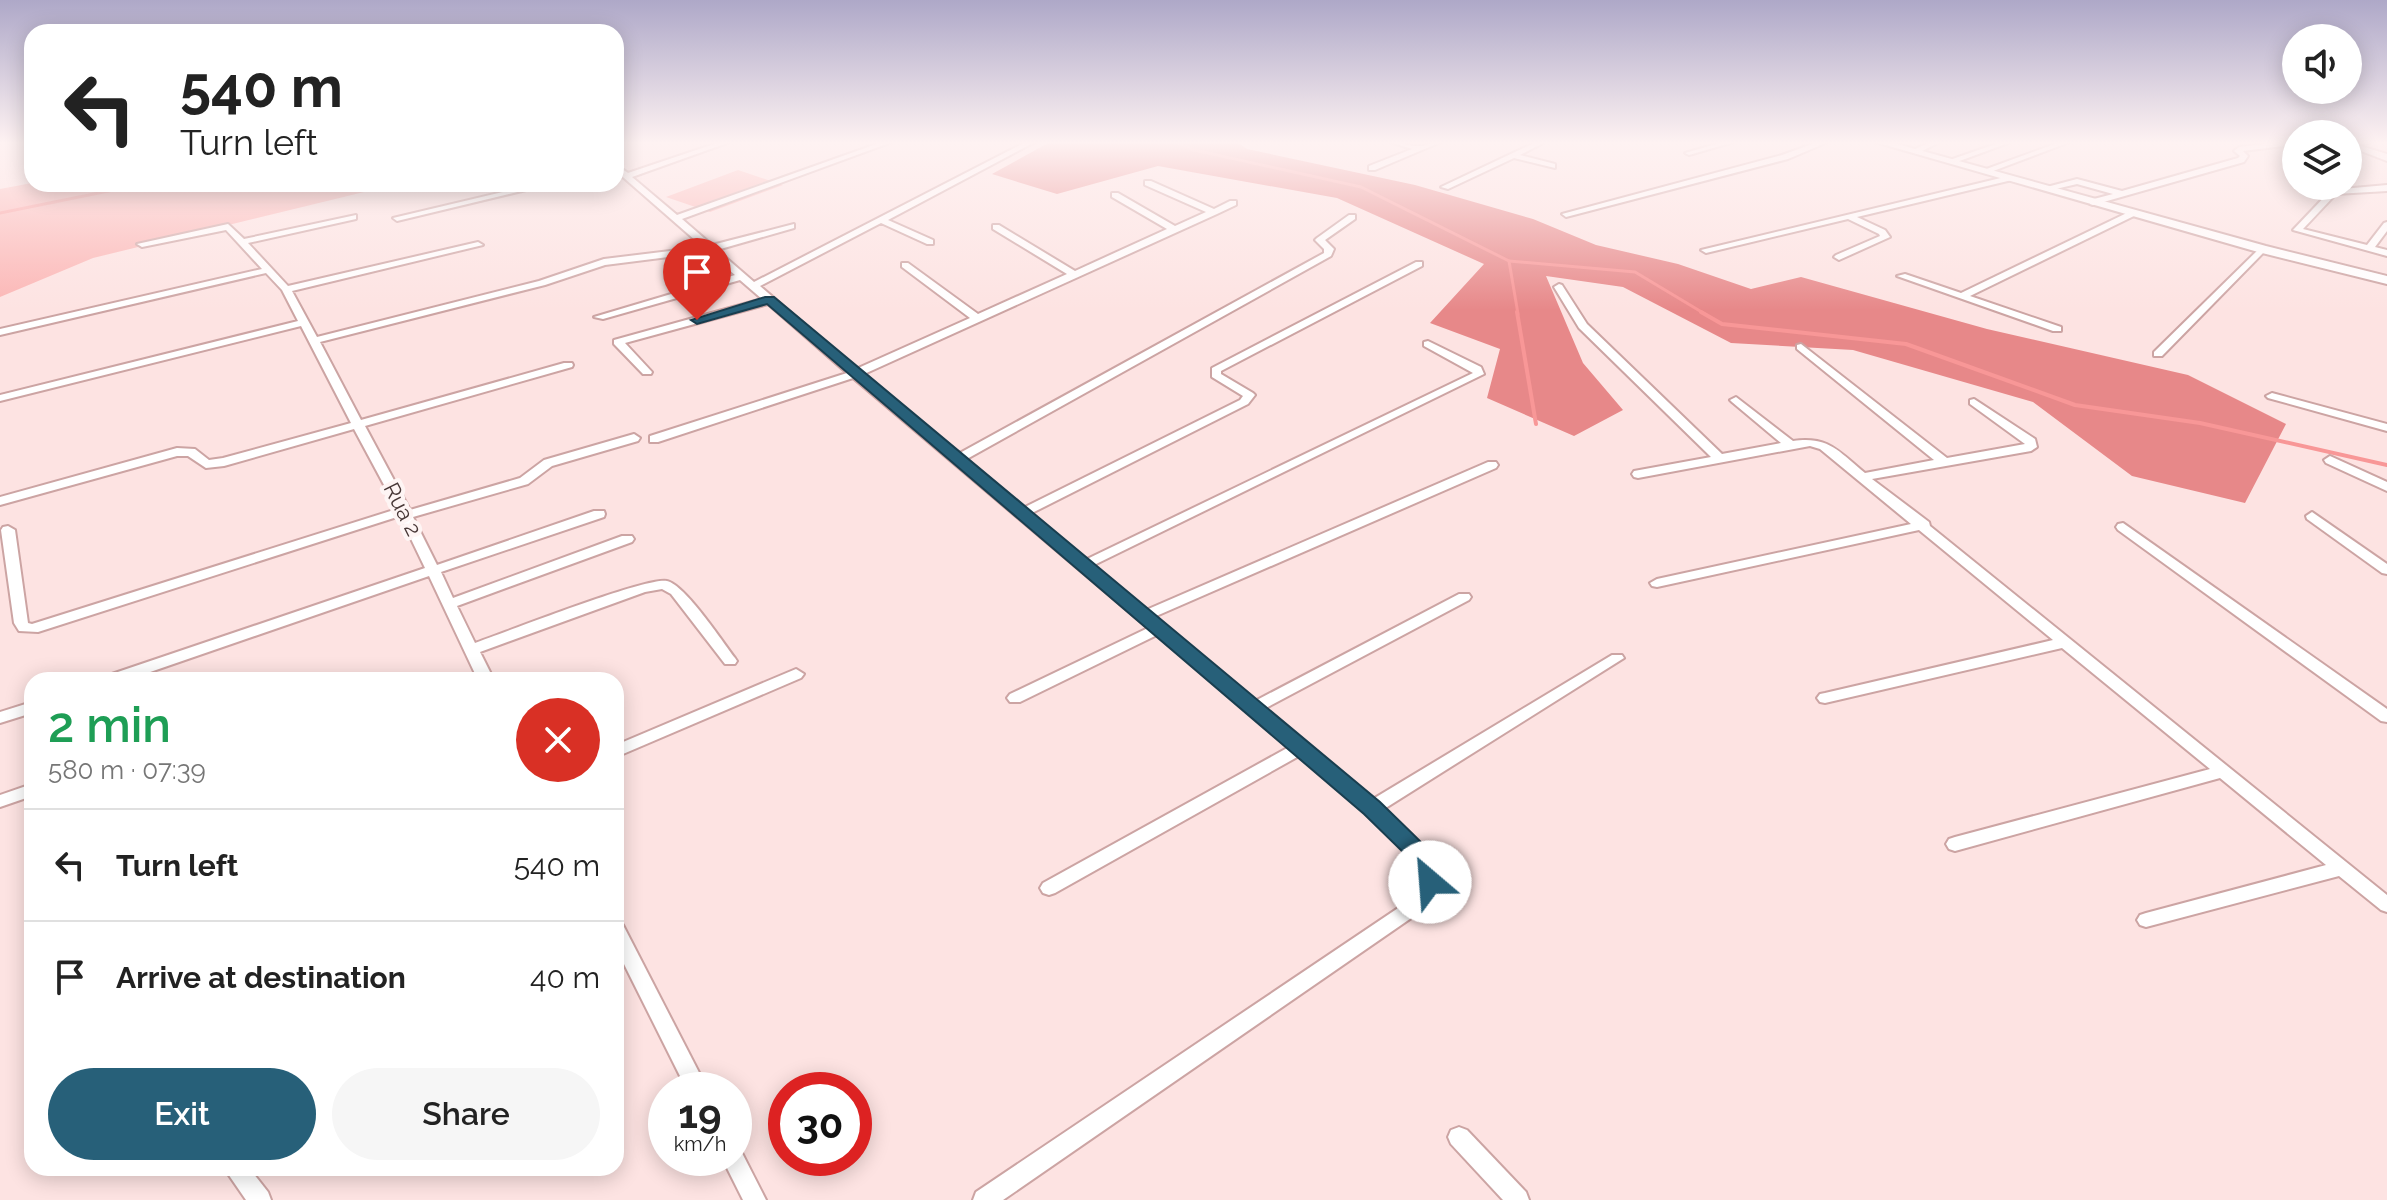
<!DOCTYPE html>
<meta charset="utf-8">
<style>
:root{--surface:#fff;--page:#f6f6f6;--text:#222;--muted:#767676;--line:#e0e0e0;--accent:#276079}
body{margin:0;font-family:Raleway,sans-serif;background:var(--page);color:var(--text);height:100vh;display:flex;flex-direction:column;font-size:30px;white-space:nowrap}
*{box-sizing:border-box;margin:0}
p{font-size:26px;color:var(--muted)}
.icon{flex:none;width:44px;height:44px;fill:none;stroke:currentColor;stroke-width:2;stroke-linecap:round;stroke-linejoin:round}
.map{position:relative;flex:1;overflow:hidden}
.side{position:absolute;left:24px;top:672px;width:600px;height:504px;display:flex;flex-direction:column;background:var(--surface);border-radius:24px;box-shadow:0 4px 20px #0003}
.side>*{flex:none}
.hud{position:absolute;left:24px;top:24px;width:600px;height:168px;border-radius:24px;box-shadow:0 4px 20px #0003;background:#fff;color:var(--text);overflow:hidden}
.buttons{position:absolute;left:2282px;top:24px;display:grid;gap:16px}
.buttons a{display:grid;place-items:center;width:80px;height:80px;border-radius:50%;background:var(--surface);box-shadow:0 4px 20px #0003;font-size:40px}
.speed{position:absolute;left:648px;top:1072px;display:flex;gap:16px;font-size:40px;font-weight:700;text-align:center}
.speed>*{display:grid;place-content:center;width:104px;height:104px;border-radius:50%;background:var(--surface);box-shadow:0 4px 20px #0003;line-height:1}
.speed small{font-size:20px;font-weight:400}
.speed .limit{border:12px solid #d22;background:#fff;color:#111}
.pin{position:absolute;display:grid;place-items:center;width:68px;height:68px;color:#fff;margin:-82px -34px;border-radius:50% 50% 50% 0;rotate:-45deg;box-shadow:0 0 8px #0007}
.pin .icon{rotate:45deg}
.me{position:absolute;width:88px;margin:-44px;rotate:333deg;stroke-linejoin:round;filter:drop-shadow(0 0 6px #0008)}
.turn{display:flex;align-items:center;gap:28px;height:168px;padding:0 24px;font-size:36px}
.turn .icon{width:104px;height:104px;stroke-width:2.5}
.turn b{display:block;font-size:56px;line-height:68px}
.round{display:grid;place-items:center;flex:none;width:84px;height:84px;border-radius:42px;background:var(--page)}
.headline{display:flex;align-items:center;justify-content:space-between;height:136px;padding:0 24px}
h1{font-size:48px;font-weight:600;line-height:60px;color:#1e9e55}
.cta{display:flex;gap:16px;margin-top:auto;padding:16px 24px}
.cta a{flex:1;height:92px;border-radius:48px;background:var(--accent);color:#fff;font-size:32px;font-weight:600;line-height:92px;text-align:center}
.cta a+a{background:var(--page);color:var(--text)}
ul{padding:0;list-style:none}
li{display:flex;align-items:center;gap:24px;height:112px;padding:0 24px;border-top:2px solid var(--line)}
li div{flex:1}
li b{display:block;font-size:30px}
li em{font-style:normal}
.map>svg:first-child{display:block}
.green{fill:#fbb5b4}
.forest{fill:#e78889}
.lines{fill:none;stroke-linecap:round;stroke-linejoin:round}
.stream-far1{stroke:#f89797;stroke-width:3}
.stream{stroke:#f89797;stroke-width:4}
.minor-casing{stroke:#cca4a3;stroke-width:4}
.tertiary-casing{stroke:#cca4a3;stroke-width:4}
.minor{fill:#fff;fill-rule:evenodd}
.tertiary{fill:#fff;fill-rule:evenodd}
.route{fill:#276079;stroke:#193e4f;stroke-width:2}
.labels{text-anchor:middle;stroke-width:8;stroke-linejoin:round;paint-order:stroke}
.street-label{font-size:22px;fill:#483837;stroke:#fef5f4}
</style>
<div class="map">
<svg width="2387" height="1200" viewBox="0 0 2387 1200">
<rect width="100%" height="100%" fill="#fde3e2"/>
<g class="green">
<path d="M738 170 783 185 710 212 666 197Z"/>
<path d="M32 183V184H397L93 258 0 297V189Z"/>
</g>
<path class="forest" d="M1050 142H1237L1247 149 1415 185 1533 219 1596 245 1678 264 1751 289 1801 277 1987 329 2188 375 2286 424 2245 503 2132 476 2033 402 1853 350 1731 343 1623 287 1546 276 1583 363 1623 410 1574 436 1487 398 1500 349 1430 323 1484 264 1337 198 1158 166 1057 194 992 174Z"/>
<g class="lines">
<g class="stream-far1">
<path d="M1174 142 1194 150 1361 187 1509 261 1518 314"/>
<path d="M0 213 143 184"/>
<path d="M1509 261 1635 272 1705 314"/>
</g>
<g class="stream">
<path d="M1517 312 1536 424"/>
<path d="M1701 312 1722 324 1906 344 2075 405 2200 423 2387 465"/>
</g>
<defs>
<g id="minor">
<path d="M720 142H730L632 177 677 215 882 142H892L682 219 712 245 794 224V228L717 250 754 282 1026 142H1035L888 220 933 240V244H927L881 223 760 286 856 369 970 318 902 267V263H908L978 314 1067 274 993 229V225H999L1075 271 1167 229 1112 197V193H1118L1175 226 1206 212 1145 185V181H1151L1214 209 1230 201H1236V205L1217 214 862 375 958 454 1324 253V249L1315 240 1317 238 1349 215H1355V219L1325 240 1334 249 1331 256 965 460 1023 508 1240 400 1243 396 1212 377V368L1416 262H1422V266L1221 371V374L1253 393 1255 395 1248 404 1030 514 1085 560 1473 373 1424 346V342L1428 341 1481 367 1484 374 1092 566 1146 610 1488 462H1496L1498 465 1496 468 1154 617 1255 701 1459 594H1469L1471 597 1469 600 1264 709 1373 799 1612 655H1622L1624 658 1384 809C1409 831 1452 865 1433 903L1003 1200H973L976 1192 1419 894C1421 884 1420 873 1415 864 1396 829 1331 783 1299 756L1055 893 1049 895 1043 893 1040 888 1043 883 1289 747 1157 635 1020 702H1010L1007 698 1010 694 1148 628 853 378 658 442H650V436L847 373 768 304 625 343 652 372 651 374H643L614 344V340L762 299 740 280 603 319 594 317 735 275 708 252 605 265 545 285 320 342 361 420 564 363H572L573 365 572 367 365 426 410 510 520 478 544 460 634 434 640 438 638 441 552 466 528 484 413 517 437 565 594 511H604L605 514 604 517 441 572 453 598 622 536H632L634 539 632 542 457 606 475 643C504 633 648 576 667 581 685 585 722 641 735 658L737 661 735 664H725L671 594 662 589 645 592 480 652 494 680H478L429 576 127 680H103L106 676 425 568 400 516 38 632 19 631 14 623 1 530 3 527 8 526 15 530 28 623 32 624 397 509 354 429 224 466 206 468 188 456H177L0 505V497L177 448 195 449 209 460 223 458 351 423 301 326 0 401V395L298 321 282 290 266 273 0 335V329L262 269 226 230 142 247 137 244 228 224 244 239 356 215V219L248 243 288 286 478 242 483 245 292 291 317 337 539 281 604 259 703 247 616 171V165L628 173Z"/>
<path d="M1390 142C1400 141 1410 147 1419 146 1427 146 1432 142 1441 142L1375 170H1369V166L1412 149Z"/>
<path d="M1536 142H1545L1520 155 1555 164V168L1514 158 1448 189 1441 187Z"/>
<path d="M1723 142H1734L1689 155 1685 153Z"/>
<path d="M1818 142H1828L1788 159 1566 217 1562 214 1782 155Z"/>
<path d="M1930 142H1940L1918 153 1911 151Z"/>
<path d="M2001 142H2011L1954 163 1947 161Z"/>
<path d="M2060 142H2070L1988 173 1981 171Z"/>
<path d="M2280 142 2284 144 2283 146 2243 151 2248 156 2244 162 2093 205 2090 204V200L2113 194 2077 184 2047 191 2043 188 2077 179 2122 191 2238 158 2240 156 2234 151 2239 147Z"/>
<path d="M2348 142H2369L2365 144H2348Z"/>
<path d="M2009 176H2012V180L1857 217 1885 230 1890 237 1839 260 1834 257 1836 255 1880 236 1879 234 1848 219 1706 253 1701 250Z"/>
<path d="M536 184H551L397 221 393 218Z"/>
<path d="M2387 185V191L2336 194 2303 229 2367 245 2384 223 2387 222V231L2375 247 2387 250V256L2293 230 2331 190Z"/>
<path d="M2133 210 2137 213 2136 215 1970 296 2061 327V331H2053L1897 276 1905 274 1961 293Z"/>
<path d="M2262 246 2267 249 2265 251 2162 356H2154V352Z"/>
<path d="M1559 284 1562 285 1587 324 1722 454 1781 443 1732 402 1730 400 1736 397 1793 441C1829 436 1838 451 1865 473L1934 460 1797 349V345L1801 344 1947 458 2025 444 1970 404V400L1974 399 2035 439 2037 447 2031 451 1872 479 1929 522 1930 526 2387 895V912L2381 910 2339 876 2146 927 2140 925 2137 920 2140 915 2146 913 2326 865 2220 778 1955 851 1949 849 1946 844 1949 839 1955 837 2210 769 2062 648 1825 703 1820 702 1817 698 1820 694 1825 693 2053 640 1919 530 1657 587 1652 586 1650 583 1657 579 1911 524 1820 449 1810 446 1638 478 1634 477 1632 474 1634 471 1711 457 1579 328 1554 287Z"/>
<path d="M2272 393 2387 424V431L2268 398 2266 396Z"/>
<path d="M2330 456 2387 482V491L2326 463 2324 460Z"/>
<path d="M2312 512 2387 564V574L2382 573 2307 519 2306 516Z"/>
<path d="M2123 523 2387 709V722L2381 721 2118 530 2116 527 2118 524Z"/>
<path d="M796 669 804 674 801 678 616 757V745Z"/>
<path d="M32 702V713L0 723V712Z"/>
<path d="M32 784V796L0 807V795Z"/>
<path d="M616 922 623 925 708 1090H687L616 948Z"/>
<path d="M1459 1127 1467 1130 1526 1192 1529 1200H1503L1451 1144 1448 1137 1451 1130Z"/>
<path d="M734 1148 741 1151 766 1200H743L722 1158H734Z"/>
<path d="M224 1168H249L268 1192 271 1200H246Z"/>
</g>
<g id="tertiary">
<path d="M1875 142H1890L2266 246 2387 276V284L2258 252Z"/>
<path d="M2348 142 2387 154V161L2348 146Z"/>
</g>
</defs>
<use href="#minor" class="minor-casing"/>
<use href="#tertiary" class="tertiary-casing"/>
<use href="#minor" class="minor"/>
<use href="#tertiary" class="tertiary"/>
</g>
<linearGradient id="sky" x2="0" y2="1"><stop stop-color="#aea8c8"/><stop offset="0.46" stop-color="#fef2f2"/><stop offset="1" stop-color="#fef2f2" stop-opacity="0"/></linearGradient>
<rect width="2387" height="310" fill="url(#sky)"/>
<path class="route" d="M765 297H774L1380 802 1420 841 1442 882 1438 888 1430 891 1422 888 1404 853 1364 814 767 304 697 324 691 320Z"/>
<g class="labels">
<g class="street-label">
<text transform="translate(403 509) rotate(63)" y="8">Rua 2</text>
</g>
</g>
</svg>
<div class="buttons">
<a><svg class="icon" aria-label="sound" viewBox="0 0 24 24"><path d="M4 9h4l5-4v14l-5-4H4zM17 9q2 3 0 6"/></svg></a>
<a><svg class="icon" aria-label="layers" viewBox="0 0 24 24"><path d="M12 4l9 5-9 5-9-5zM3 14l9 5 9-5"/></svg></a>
</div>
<div class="speed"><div>19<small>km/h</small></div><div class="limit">30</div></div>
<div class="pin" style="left:697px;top:320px;background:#d93025"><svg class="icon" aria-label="arrive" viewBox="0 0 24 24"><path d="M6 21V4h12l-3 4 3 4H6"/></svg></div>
<svg class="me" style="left:1430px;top:882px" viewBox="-20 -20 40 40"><circle r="19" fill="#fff"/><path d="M0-13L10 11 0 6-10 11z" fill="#276079"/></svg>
<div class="hud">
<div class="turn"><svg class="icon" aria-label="left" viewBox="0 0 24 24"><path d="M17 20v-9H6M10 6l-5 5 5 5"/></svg><div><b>540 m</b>Turn left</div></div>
</div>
<section class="side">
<div class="headline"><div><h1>2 min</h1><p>580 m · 07:39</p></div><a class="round" style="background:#d93025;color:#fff"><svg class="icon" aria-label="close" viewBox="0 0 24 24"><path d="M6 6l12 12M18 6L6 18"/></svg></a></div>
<ul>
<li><svg class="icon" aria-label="left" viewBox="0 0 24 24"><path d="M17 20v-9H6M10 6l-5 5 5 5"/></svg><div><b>Turn left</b></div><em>540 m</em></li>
<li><svg class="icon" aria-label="arrive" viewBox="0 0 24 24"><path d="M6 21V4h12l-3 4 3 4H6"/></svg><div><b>Arrive at destination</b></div><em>40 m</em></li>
</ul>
<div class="cta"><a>Exit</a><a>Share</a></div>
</section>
</div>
